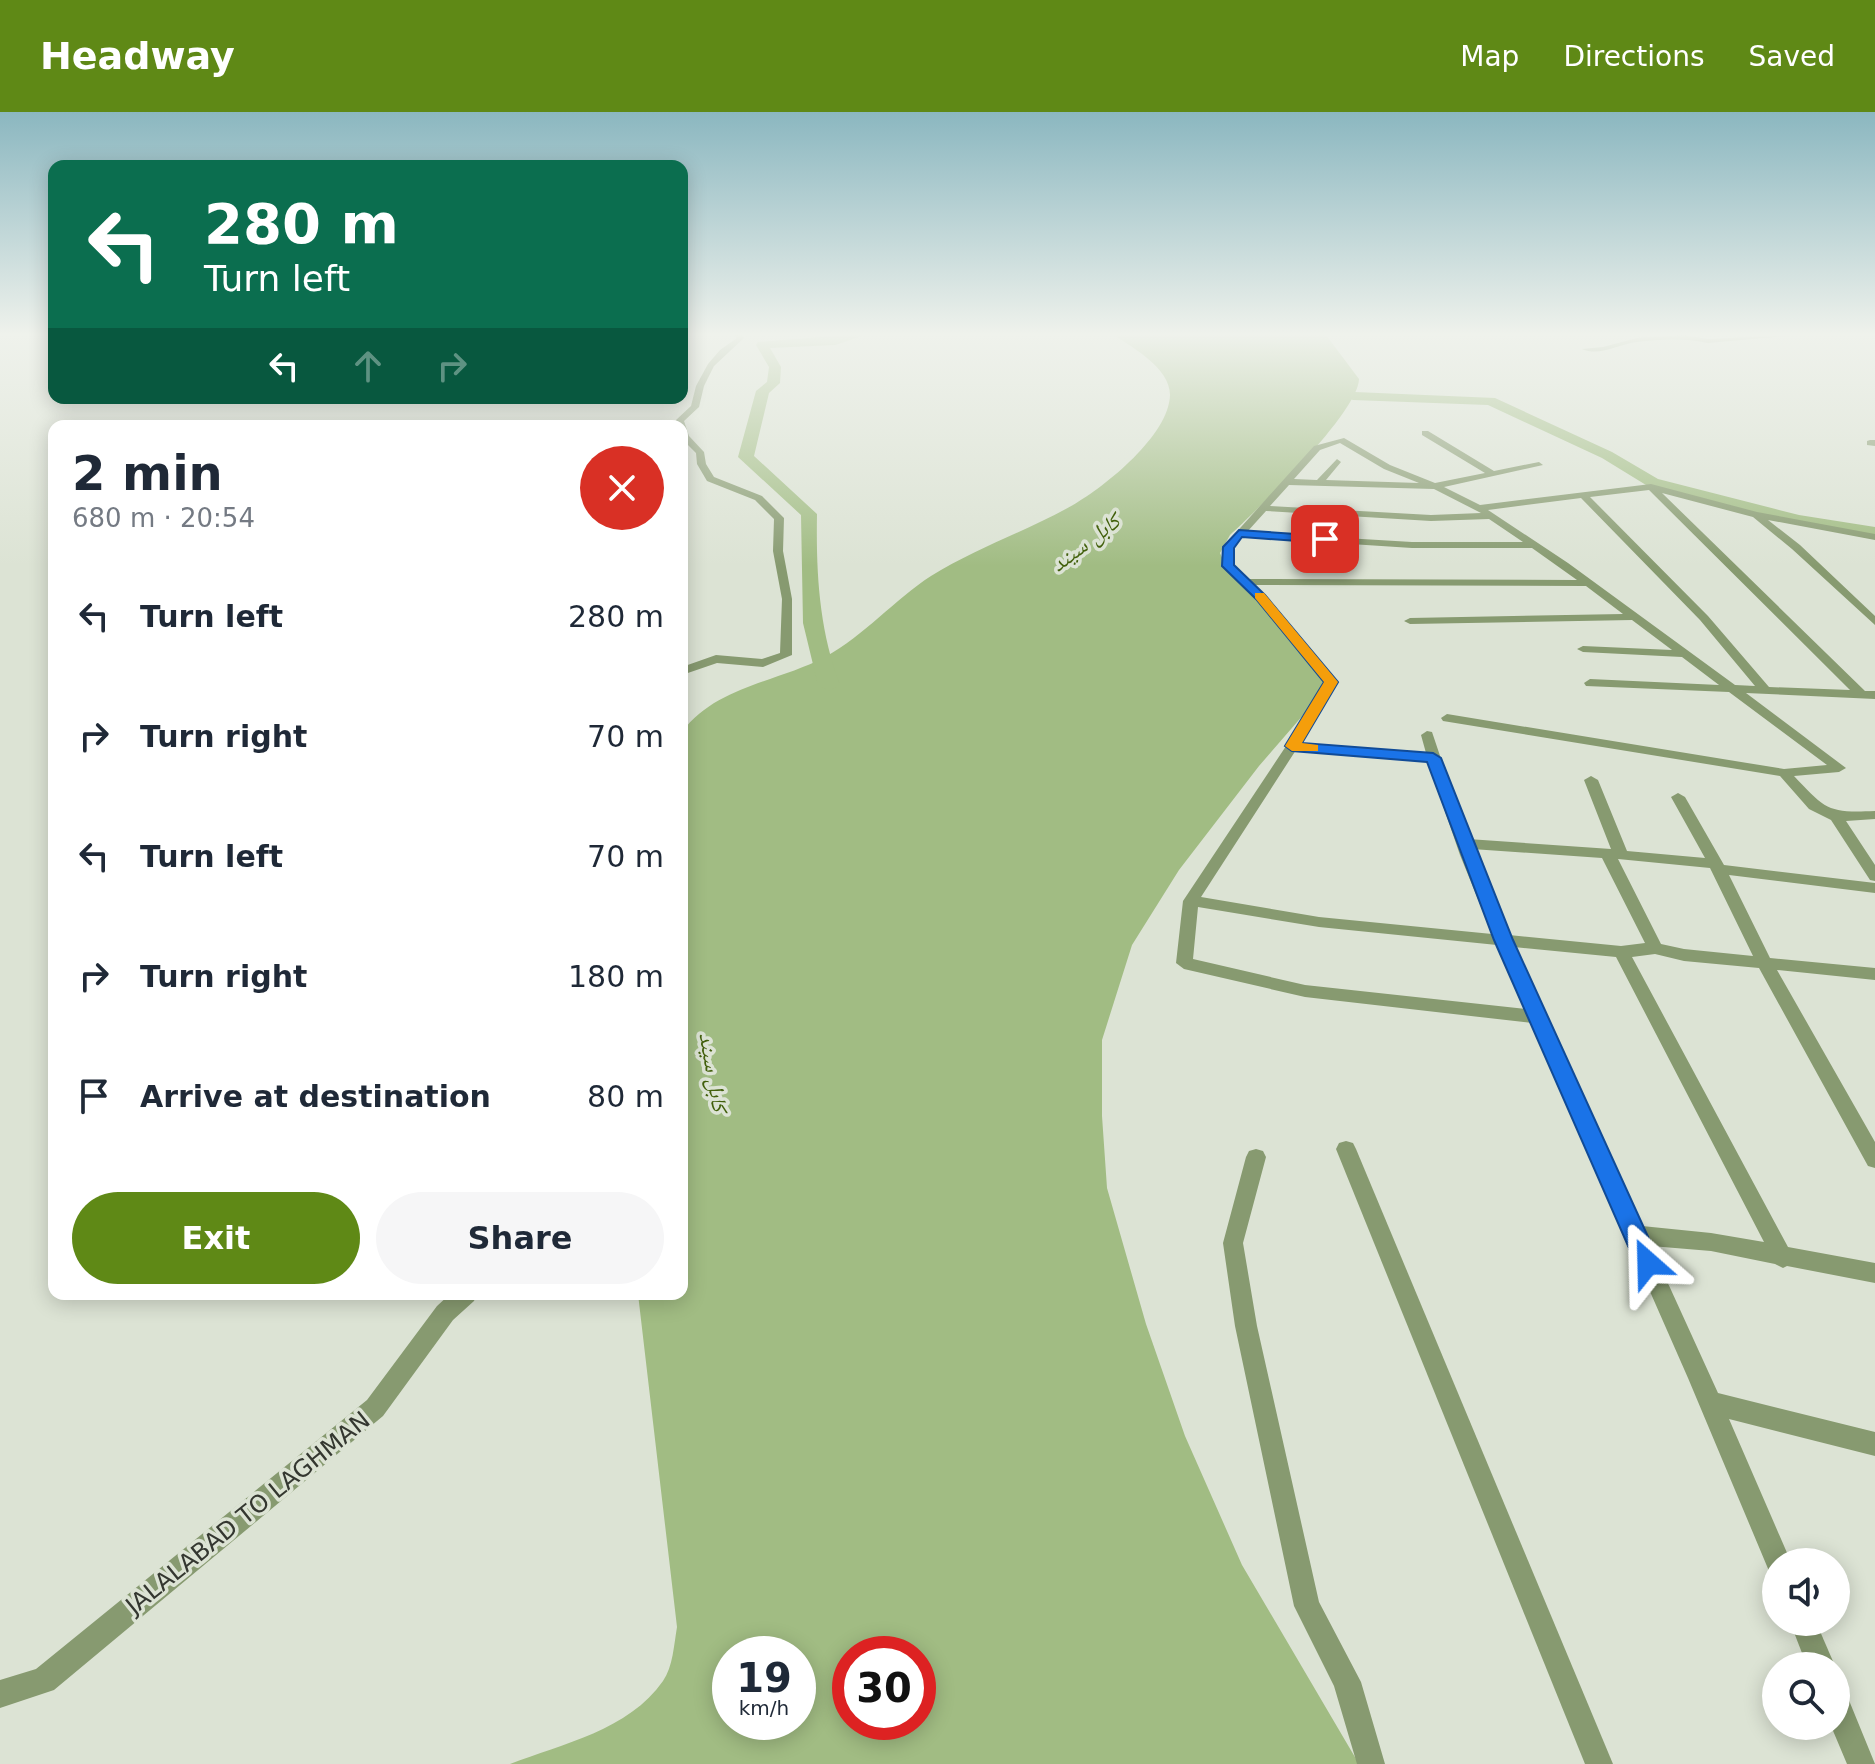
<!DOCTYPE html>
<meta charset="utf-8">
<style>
:root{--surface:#fff;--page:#f6f6f7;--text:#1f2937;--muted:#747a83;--accent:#5f8916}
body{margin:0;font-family:"DejaVu Sans","Noto Naskh Arabic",sans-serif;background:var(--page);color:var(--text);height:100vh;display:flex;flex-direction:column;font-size:30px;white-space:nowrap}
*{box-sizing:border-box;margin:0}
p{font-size:26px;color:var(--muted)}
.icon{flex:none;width:44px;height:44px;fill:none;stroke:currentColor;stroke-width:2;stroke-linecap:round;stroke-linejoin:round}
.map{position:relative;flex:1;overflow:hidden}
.drawer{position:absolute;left:48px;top:308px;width:640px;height:880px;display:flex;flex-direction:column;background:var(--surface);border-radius:16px;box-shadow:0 4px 20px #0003}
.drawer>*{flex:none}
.top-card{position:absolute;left:48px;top:48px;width:640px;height:244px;border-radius:16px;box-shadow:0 4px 20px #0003;background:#0b6e4f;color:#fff;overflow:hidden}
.tools{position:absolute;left:1762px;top:1436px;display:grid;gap:16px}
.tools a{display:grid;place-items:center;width:88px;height:88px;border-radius:50%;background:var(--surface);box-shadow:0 4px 20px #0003;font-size:40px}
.speed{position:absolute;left:712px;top:1524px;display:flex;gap:16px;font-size:40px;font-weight:700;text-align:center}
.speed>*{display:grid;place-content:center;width:104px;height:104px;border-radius:50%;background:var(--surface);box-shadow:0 4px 20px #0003;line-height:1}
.speed small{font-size:20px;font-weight:400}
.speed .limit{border:12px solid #d22;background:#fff;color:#111}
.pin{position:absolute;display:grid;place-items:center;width:68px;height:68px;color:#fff;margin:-34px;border-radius:16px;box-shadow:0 4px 12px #0006}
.me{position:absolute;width:88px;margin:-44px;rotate:335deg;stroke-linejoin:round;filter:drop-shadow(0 0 6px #0008)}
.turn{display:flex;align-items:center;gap:28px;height:168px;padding:0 24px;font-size:36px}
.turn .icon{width:104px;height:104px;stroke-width:2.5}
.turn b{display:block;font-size:56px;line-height:68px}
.lanes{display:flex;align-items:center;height:76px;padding:0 24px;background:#0003;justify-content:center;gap:40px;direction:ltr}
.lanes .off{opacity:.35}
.round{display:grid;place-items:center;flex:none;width:84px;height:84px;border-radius:42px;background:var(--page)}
.summary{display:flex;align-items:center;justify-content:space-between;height:136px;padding:0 24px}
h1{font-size:48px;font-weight:700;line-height:60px}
.primary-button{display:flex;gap:16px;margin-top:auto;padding:16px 24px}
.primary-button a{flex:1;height:92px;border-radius:48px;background:var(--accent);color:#fff;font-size:32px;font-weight:700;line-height:92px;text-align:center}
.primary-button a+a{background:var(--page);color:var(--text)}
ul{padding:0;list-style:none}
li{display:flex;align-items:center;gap:24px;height:120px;padding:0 24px}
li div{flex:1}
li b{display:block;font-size:30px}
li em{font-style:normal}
header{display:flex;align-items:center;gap:48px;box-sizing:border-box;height:112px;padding:0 40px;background:var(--accent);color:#fff}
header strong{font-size:38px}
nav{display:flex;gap:44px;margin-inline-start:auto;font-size:28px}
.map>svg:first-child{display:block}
.water{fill:#a1bc83;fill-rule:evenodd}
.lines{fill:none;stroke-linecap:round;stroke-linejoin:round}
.river{fill:#a1bc83;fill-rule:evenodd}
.minor{fill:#879a70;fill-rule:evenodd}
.tertiary{fill:#879a70;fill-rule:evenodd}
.route{fill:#1a73e8;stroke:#114b97;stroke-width:2}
.slow{fill:#f59e0b}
.labels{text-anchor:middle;stroke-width:7;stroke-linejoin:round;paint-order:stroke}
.water-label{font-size:22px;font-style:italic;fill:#42600c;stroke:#dce3d4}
.near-street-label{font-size:24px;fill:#343730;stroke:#dce3d4}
</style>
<header>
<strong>Headway</strong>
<nav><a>Map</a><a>Directions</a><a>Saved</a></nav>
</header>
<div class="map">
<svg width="1875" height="1652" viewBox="0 0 1875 1652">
<rect width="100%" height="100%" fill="#dce3d4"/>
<path class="water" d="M1114 223H1326L1359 267C1358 301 1258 397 1230 423L1220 441 1228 459 1257 488 1326 571 1324 579 1259 654 1179 758 1132 833 1102 928V1004L1107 1076 1146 1212 1185 1324 1242 1453 1359 1652H510C562 1632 629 1618 663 1569 673 1555 674 1532 677 1515L638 1182H682V620C716 574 778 570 825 545 865 523 894 488 931 464 976 436 1027 419 1073 393 1106 374 1169 323 1170 283 1170 256 1133 236 1114 223ZM730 1542H798V1610H730ZM850 1542H918V1610H850Z"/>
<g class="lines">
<g class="river">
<path d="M847 223H865L835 233 770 236 781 255 780 271 769 281 754 344 817 402C816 461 819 517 840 573L829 579 818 573 803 511 801 403 738 345 756 279 767 270 769 255 756 233 758 230Z"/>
<path d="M1319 268 1355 280 1495 286 1612 340 1658 367 1799 403 1875 415V425L1799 413 1646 373 1602 346 1488 293 1353 288 1314 275V269Z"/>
</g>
<g class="minor">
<path d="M1683 223 1708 227 1798 223 1708 231C1686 226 1660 227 1637 230 1618 232 1600 245 1582 237L1603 235 1637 226Z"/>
<path d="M1422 319H1428L1494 359 1539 350 1543 353 1444 375 1480 393 1651 372 1757 400 1875 422V428L1768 408 1800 433 1875 504V513L1792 437 1753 405 1662 381 1865 579H1875V587L1746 581 1846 656 1839 660 1794 664C1826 698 1828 701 1875 699V707L1846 709 1875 753V769L1870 768 1831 708 1809 697 1780 664 1443 609 1441 606 1447 602 1784 657 1827 653 1729 580 1586 574 1584 571 1590 567 1719 573 1682 545 1583 540 1577 537 1583 534 1672 538 1632 508 1410 512 1404 509 1410 506 1623 502 1586 474 1255 473 1337 570 1301 631 1426 641 1421 623 1427 619 1432 620 1468 727 1611 737 1584 668 1591 664 1598 668 1627 739 1705 746 1671 685 1678 681 1685 685 1724 753 1875 771V781L1729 763 1770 846 1875 856V868L1777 858 1875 1030V1056L1868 1054 1759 856 1684 849 1655 842 1632 845 1788 1135 1875 1151V1171L1787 1154 1783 1156 1775 1152 1711 1139 1651 1134 1718 1281 1875 1320V1344L1729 1307 1791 1450H1776V1462L1769 1459 1688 1266 1532 911 1305 885 1184 857 1176 851 1183 789 1314 592 1325 570 1257 487 1224 456 1223 435 1314 334 1344 326 1390 353 1435 371 1485 361 1422 323ZM1340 331 1384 357 1419 371 1326 368 1341 350 1337 347 1317 368 1294 367 1320 338ZM1289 373 1434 377 1481 401 1431 403 1270 394ZM1649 378 1850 578 1769 575 1708 504 1590 385ZM1581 386 1700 508 1755 574 1735 573 1568 451 1488 398ZM1266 399 1431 409 1489 407 1523 430H1412L1247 420ZM1242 425 1412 436H1532L1577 468 1248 467 1233 453V435ZM1296 638 1428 650 1460 743 1492 822 1319 805 1201 785ZM1472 737 1602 746 1645 831 1621 834 1509 823ZM1618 747 1710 756 1753 844 1684 837 1661 832ZM1198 795 1319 815 1497 833 1526 897 1305 873 1193 847ZM1514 835 1616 845 1764 1130 1711 1121 1642 1114Z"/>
<path d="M1870 328H1875V334L1867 333V329Z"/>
<path d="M1346 1029 1353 1031 1356 1037 1613 1652H1585L1336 1037 1339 1031Z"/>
<path d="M1256 1037 1263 1039 1266 1045 1243 1131 1257 1214 1319 1490 1361 1570 1385 1652H1357L1334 1574 1294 1494 1235 1214 1223 1131 1246 1045 1249 1039Z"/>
<path d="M1790 1510H1816L1835 1554H1807Z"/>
<path d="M1836 1577 1846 1581 1875 1652H1847L1831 1614H1836Z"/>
</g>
<g class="tertiary">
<path d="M734 223H741L744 226 714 254 704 274 699 295 684 309 689 324 704 340 706 352 714 365 762 384 784 406 783 439 792 487V543L763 555 717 551 682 563V555L716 543 762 547 780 541 782 487 773 439 774 407 755 388 707 369 697 352 696 341 682 327V314H678L676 308 691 294 696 274 708 252 720 238 737 226Z"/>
<path d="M450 1182H477L474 1189 453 1208 383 1304 54 1578 0 1596V1568L36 1557 367 1288 437 1194Z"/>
</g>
</g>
<linearGradient id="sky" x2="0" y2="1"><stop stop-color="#8bb7c0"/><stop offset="0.49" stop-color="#eff2ec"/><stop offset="1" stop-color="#eff2ec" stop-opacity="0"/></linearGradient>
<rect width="1875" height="454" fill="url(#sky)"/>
<path class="route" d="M1239 418 1325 424 1331 427 1325 431 1242 425 1234 436V453L1265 483 1338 570 1302 631 1433 641 1441 646 1513 828 1660 1151 1656 1159 1648 1162 1639 1159 1494 828 1427 650 1292 639 1285 634 1324 570 1257 488 1222 454 1223 435Z"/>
<path class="slow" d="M1255 481H1264L1338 570 1302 631 1318 633V639H1292L1285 634 1324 570 1255 486Z"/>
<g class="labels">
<g class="water-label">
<text transform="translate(1085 430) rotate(-37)" y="8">کابل سيند</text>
<text transform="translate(714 960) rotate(80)" y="8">کابل سيند</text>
</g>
<g class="near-street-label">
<text transform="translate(248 1401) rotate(-39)" y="8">JALALABAD TO LAGHMAN</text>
</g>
</g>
</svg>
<div class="tools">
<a><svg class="icon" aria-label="sound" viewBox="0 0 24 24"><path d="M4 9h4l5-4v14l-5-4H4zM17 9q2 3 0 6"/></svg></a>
<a><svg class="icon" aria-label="search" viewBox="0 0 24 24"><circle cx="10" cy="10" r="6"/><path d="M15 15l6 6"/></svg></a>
</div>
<div class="speed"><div>19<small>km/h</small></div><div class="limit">30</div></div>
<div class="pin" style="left:1325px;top:427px;background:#d93025"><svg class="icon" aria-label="arrive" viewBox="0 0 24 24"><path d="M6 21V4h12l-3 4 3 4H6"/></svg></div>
<svg class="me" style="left:1648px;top:1151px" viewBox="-20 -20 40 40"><path d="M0-17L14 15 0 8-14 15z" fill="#1a73e8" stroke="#fff" stroke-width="4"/></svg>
<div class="top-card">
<div class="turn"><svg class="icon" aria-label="left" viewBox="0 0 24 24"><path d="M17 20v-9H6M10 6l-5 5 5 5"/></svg><div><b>280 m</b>Turn left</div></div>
<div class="lanes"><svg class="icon" aria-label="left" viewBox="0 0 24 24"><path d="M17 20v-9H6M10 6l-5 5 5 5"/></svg><svg class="icon off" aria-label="ahead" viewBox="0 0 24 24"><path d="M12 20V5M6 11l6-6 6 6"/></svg><svg class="icon off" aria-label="right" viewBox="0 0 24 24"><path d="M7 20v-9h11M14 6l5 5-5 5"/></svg></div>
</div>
<section class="drawer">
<div class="summary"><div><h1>2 min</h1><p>680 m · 20:54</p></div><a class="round" style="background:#d93025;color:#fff"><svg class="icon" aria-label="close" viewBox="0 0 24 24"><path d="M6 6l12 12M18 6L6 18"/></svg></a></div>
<ul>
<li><svg class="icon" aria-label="left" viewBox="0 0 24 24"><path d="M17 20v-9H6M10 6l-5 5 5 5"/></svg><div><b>Turn left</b></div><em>280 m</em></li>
<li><svg class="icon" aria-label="right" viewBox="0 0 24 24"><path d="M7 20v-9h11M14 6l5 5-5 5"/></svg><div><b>Turn right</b></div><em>70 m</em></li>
<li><svg class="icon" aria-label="left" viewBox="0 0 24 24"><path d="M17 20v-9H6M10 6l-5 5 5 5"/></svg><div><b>Turn left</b></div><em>70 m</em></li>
<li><svg class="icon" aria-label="right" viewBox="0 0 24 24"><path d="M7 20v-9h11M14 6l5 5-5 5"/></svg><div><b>Turn right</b></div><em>180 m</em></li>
<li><svg class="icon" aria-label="arrive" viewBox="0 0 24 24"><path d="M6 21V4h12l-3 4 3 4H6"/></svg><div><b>Arrive at destination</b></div><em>80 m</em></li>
</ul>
<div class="primary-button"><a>Exit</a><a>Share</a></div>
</section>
</div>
